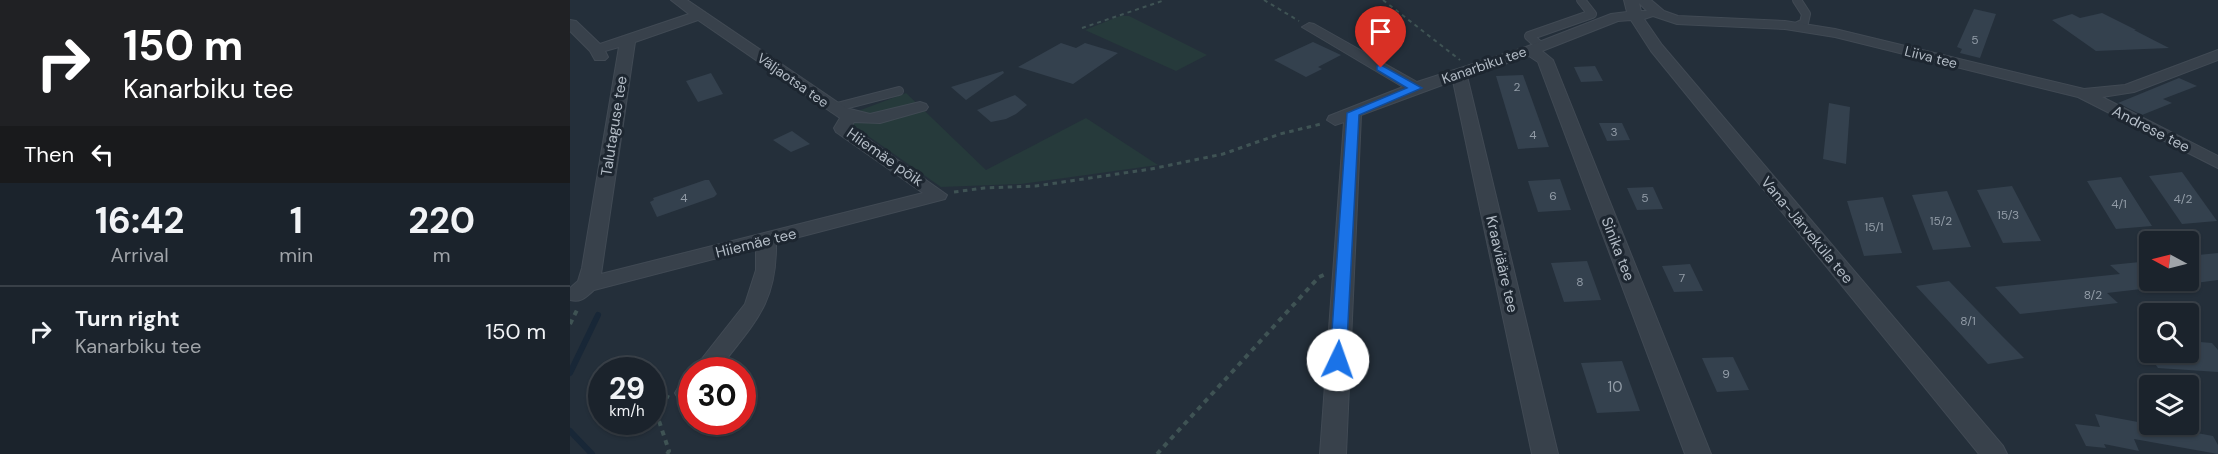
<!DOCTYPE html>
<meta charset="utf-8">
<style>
:root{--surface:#1b232c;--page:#242b34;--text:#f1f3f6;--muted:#a0a4a9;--line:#394048}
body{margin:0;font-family:"DM Sans",sans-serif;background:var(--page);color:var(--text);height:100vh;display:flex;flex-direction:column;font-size:22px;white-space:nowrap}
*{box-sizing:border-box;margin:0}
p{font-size:20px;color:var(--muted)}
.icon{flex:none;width:33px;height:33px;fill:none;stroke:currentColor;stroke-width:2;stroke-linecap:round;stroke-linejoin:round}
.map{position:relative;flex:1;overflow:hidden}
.panel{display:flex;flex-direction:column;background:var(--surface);width:570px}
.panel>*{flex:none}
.guide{background:#202124;color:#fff;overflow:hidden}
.needle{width:39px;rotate:277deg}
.buttons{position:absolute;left:1569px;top:231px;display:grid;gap:12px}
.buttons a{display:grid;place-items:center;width:60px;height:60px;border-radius:6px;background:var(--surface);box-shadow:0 2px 4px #0004,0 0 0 2px var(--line);font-size:30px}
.speed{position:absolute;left:18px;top:357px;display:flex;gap:12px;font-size:30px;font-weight:700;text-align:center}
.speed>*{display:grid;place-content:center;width:78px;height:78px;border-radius:50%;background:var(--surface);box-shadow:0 2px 4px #0004,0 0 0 2px var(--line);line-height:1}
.speed small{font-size:15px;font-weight:400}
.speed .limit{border:9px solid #d22;background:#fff;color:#111}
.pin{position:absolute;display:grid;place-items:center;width:51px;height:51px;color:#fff;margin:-62px -26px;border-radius:50% 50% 50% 0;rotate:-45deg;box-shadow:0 0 6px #0007}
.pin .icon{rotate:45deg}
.me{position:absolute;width:66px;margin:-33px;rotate:3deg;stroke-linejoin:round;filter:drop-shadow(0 0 4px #0008)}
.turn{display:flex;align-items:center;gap:21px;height:126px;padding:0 24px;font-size:27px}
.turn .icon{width:78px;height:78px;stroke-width:2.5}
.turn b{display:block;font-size:42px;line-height:51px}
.then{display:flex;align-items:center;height:57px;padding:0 24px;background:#0003;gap:12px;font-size:22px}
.eta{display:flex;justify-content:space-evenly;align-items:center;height:102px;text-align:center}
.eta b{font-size:36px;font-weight:700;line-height:42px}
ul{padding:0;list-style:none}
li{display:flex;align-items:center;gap:18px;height:90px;padding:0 24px;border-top:2px solid var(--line)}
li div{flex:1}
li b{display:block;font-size:22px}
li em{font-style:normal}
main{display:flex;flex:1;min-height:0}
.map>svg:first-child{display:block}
.green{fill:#263a3b}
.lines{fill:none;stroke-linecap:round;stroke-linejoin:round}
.stream{stroke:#182737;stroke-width:6}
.building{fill:#34414e}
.service-casing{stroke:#414a54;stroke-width:10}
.minor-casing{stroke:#414a54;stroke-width:2}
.path-far2{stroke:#3f5354;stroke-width:2;stroke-dasharray:4 4;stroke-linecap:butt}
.path-far1{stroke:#3f5354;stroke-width:3;stroke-dasharray:4.5 4.5;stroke-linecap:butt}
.path{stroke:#3f5354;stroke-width:4;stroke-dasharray:5 5;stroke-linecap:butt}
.service{stroke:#38414b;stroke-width:8}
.minor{fill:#38414b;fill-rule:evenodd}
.route{fill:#1a73e8;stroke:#114b97;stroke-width:1.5}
.labels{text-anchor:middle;stroke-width:6;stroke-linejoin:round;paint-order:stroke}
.number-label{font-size:12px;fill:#929ca7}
.far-street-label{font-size:14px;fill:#b3bcc6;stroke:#1d2630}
.street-label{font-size:15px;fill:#b3bcc6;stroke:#1d2630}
.near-number-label{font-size:15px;fill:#929ca7}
</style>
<main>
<section class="panel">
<div class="guide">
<div class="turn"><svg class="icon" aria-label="right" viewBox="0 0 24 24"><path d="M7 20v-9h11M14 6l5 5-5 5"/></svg><div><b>150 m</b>Kanarbiku tee</div></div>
<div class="then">Then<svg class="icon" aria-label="left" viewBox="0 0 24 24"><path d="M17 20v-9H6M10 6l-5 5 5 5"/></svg></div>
</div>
<div class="eta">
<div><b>16:42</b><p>Arrival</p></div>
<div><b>1</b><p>min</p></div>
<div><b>220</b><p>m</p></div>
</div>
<ul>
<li><svg class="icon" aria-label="right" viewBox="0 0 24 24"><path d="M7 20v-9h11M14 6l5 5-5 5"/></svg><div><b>Turn right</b><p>Kanarbiku tee</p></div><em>150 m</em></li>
</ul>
</section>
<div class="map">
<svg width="1648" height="454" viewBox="0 0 1648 454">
<rect width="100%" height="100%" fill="#242f3a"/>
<g class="green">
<path d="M550 16H559L637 55 606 71 515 30Z"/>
<path d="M336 93 416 170 516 118 588 165 451 184 371 187 281 124 288 111Z"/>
</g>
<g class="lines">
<g class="stream">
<path d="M0 373 28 315"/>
<path d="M0 431 22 454"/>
</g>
</g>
<g class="building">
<path d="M1404 9 1426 14 1410 58 1390 53 1392 49 1387 47Z"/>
<path d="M1532 13 1566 30H1564L1599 48 1526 51 1482 20 1502 14 1510 18Z"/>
<path d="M743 42 771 55 748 67 752 69 736 77 704 60Z"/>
<path d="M491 43 506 48 515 43 548 53 503 84 448 67Z"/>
<path d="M1025 66 1033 81 1011 82 1004 67Z"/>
<path d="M433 71 434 73 396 100 381 87Z"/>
<path d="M141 73 153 94 128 102 116 81Z"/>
<path d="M953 75 961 97 979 147 948 149 926 76Z"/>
<path d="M1609 78 1627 86 1593 99 1602 103 1572 115 1548 103Z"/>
<path d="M445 95 457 105 446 114 436 119 421 122 407 110Z"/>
<path d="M1259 103 1280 107 1276 164 1253 159Z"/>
<path d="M1029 123H1052L1060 140 1037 141Z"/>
<path d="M222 131 240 144 221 152 203 140Z"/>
<path d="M1612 172 1647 221 1612 224 1579 176Z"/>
<path d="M1551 177 1554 182 1582 226 1546 229 1517 181Z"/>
<path d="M990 179 1001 210 968 212 958 181Z"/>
<path d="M135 180H139L147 194 144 197 87 217 80 202 84 200 83 198Z"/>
<path d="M1442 186 1471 241 1433 243 1407 190Z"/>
<path d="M1083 187 1093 209 1067 210 1057 188Z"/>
<path d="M1377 191 1401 247 1363 250 1342 195Z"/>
<path d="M1313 197 1332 253 1294 256 1277 201Z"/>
<path d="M1648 253V280L1618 284V256Z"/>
<path d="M1017 261 1031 300 994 302 981 263Z"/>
<path d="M1580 261V288L1537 293 1548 303 1450 314 1425 287 1550 274 1540 265Z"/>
<path d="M1120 264 1133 291 1104 292 1092 266Z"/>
<path d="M1379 281 1432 336 1454 358 1418 364 1346 286Z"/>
<path d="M1618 341 1642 343 1648 350V372L1588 368 1577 352H1618Z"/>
<path d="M1163 357 1179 390 1147 392 1132 358Z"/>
<path d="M1052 361 1070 411 1027 413 1011 363Z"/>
<path d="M1525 414 1643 436 1648 445V454L1564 439 1569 451 1534 444 1536 448 1516 446 1505 424 1530 427Z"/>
</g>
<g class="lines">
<defs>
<g id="service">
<path d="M1227 0 1236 14 1234 23 1228 26"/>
<path d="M970 46 959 36 1022 14 1011 0"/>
<path d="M263 108 329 91"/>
</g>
<g id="minor">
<path d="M101 0H117L276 108 300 114 350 102 356 104 358 107 356 110 310 123 284 122 281 127 377 195 375 199 206 243C207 305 183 324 148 370H123L175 304 186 270V248L24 290C16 297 11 303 0 300V288L8 281 12 268 49 47 35 51 38 57 35 60H25L20 51 0 31V20L6 21 30 44 119 14ZM128 20 270 118 264 128 266 132 353 193 31 274 65 42Z"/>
<path d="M1054 0H1081L1094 11 1108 16 1215 21 1265 29 1514 89 1555 85 1648 50V60L1564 92 1532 97 1648 156V168L1508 97 1265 37 1215 29 1107 24 1083 16 1074 19 1092 45 1433 446 1437 454H1409L1081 51 1061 20 1048 21 972 51 983 60 1141 454H1115L968 62 959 56 897 76 988 454H962L883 81 791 115 776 454H750L774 122 765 125 757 120 759 116 833 87 732 27 739 23 744 24 847 82 956 47 1041 14 1057 12ZM1069 3 1077 11H1071Z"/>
<path d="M122 378V401L117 402 109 400 105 393C109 385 113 381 122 378Z"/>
</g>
</defs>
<use href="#service" class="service-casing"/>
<use href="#minor" class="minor-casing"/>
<g class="path-far2">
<path d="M694 0 729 21"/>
<path d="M813 0 890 60"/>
<path d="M512 28 595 0"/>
</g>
<path class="path-far1" d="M384 192 414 188 466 186 581 169 653 154 710 134 751 124"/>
<g class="path">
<path d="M0 324 7 310"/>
<path d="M97 454 99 451 88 418 98 395"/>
<path d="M587 454 749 277 756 274"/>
</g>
<use href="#service" class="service"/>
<use href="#minor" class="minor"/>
</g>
<path class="route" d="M811 65 852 88 789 115 776 360 774 364H763L760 360 777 113 837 88 807 70V66Z"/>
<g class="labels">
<g class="number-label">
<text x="1405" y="44">5</text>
<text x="947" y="91">2</text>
<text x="1044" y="136">3</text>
<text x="963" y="139">4</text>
<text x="983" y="200">6</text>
<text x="114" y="202">4</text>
<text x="1075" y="202">5</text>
<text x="1613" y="203">4/2</text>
<text x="1549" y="208">4/1</text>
<text x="1438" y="219">15/3</text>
<text x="1371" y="225">15/2</text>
<text x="1304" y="231">15/1</text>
<text x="1112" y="282">7</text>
<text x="1010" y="286">8</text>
<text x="1523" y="299">8/2</text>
<text x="1398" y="325">8/1</text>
<text x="1156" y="378">9</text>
</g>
<g class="far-street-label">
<text transform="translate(1361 57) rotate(14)" y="5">Liiva tee</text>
<text transform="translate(914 65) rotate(-19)" y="5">Kanarbiku tee</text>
<text transform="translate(223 80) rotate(35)" y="5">Väljaotsa tee</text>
</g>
<g class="street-label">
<text transform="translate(44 126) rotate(-81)" y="5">Talutaguse tee</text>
<text transform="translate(1581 129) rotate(27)" y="5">Andrese tee</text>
<text transform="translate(315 157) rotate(35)" y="5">Hiiemäe põik</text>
<text transform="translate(1237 230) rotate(50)" y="5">Vana-Järveküla tee</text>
<text transform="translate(186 243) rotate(-14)" y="5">Hiiemäe tee</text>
<text transform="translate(1048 249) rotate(69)" y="5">Sinika tee</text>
<text transform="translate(932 264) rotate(77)" y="5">Kraaviääre tee</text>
</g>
<g class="near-number-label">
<text x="1045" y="392">10</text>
</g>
</g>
</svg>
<div class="buttons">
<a><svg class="needle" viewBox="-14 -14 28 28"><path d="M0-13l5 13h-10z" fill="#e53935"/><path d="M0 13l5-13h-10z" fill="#a0a4a9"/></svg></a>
<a><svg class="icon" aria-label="search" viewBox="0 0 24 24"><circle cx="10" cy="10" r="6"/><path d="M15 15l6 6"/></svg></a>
<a><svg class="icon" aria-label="layers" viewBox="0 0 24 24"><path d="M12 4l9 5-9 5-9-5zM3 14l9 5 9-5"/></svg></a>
</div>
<div class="speed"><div>29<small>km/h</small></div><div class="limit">30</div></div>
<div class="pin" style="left:811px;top:68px;background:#d93025"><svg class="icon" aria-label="arrive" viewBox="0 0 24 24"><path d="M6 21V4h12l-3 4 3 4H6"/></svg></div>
<svg class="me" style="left:768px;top:360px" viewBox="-20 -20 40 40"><circle r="19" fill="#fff"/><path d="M0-13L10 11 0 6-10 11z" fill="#1a73e8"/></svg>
</div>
</main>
